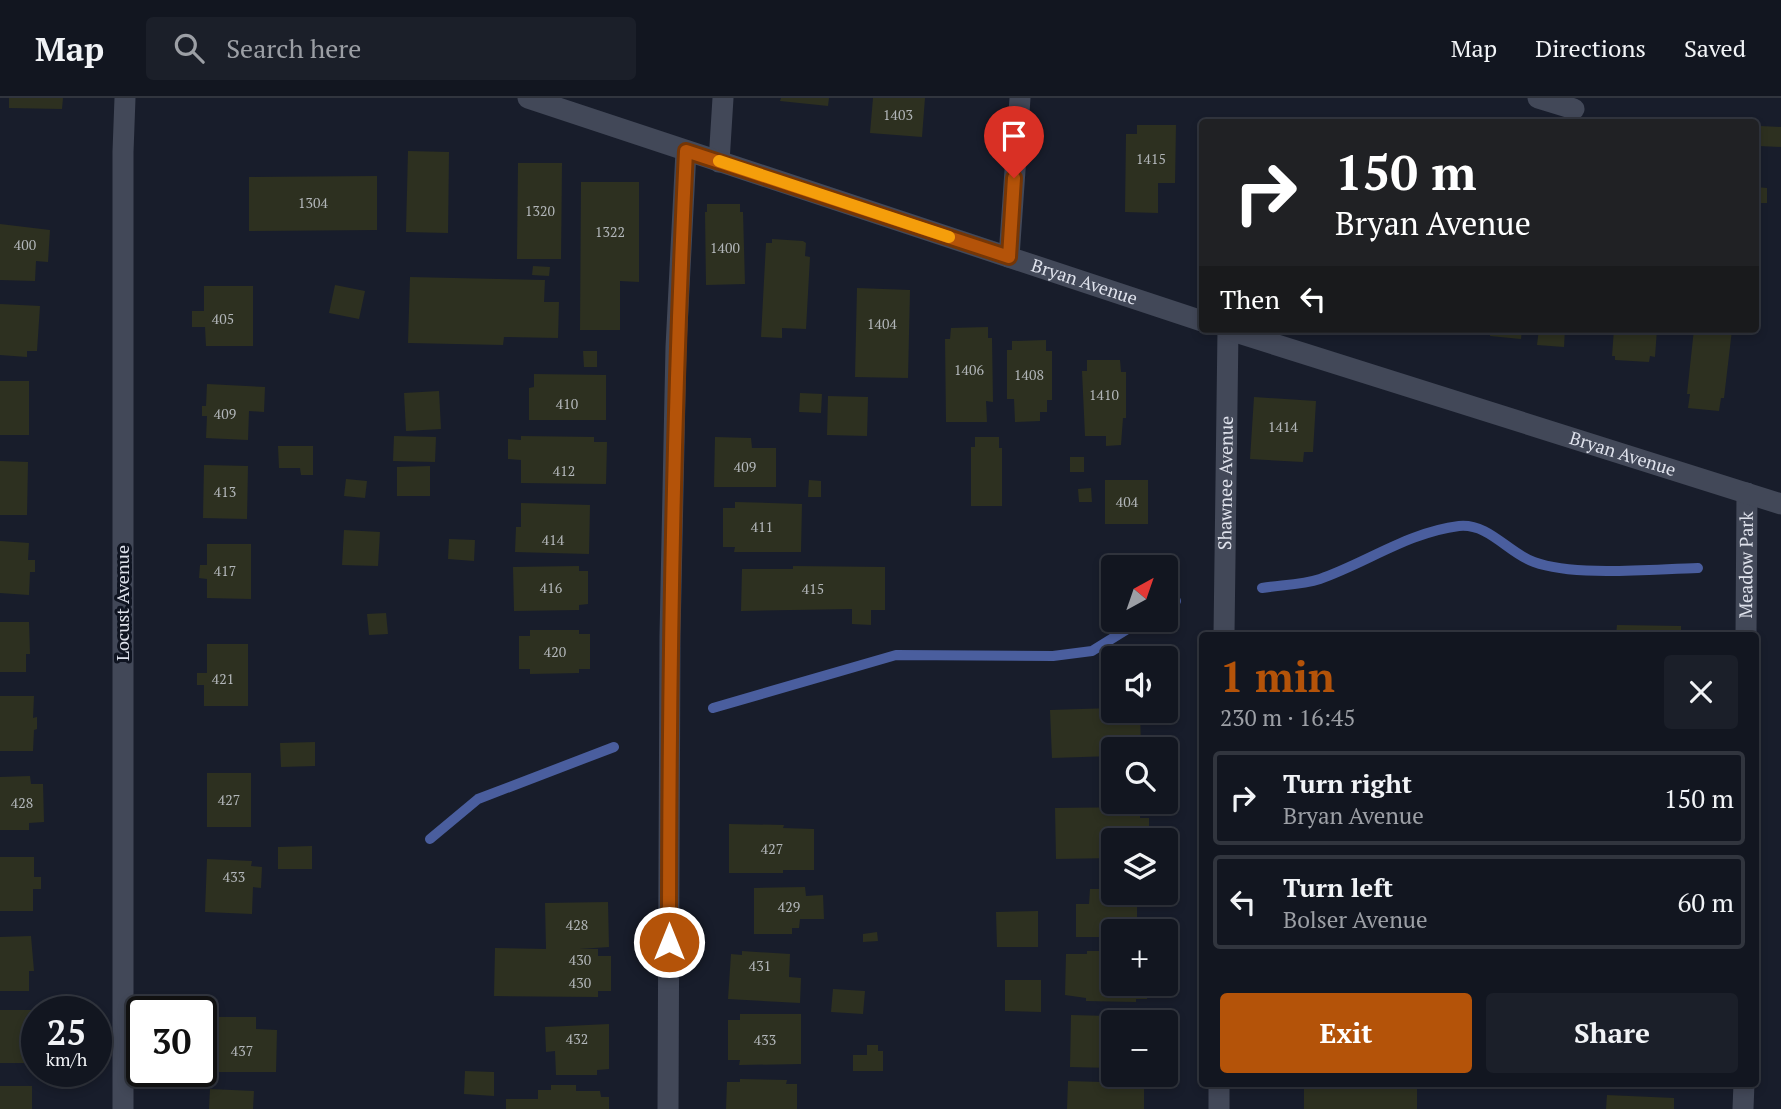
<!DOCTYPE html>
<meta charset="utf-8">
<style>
:root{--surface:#121620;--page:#1b1f29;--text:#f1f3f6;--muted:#9c9fa5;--line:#31353e;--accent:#b45309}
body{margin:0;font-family:"PT Serif",serif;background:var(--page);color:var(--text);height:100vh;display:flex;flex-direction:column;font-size:26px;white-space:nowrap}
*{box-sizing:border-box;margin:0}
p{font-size:23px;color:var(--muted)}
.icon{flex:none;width:38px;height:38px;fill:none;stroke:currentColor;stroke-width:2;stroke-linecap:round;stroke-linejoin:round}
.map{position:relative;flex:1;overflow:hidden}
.panel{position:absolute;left:1199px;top:534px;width:560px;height:455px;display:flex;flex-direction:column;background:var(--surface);border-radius:7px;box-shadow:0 4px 10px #0003,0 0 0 2px var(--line)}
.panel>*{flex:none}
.top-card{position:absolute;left:1199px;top:21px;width:560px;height:214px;border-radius:7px;box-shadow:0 4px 10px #0003,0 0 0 2px var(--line);background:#202124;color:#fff;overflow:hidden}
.needle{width:46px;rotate:40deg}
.tools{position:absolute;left:1101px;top:457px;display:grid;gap:14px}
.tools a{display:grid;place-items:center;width:77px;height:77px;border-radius:7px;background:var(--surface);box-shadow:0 4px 10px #0003,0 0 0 2px var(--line);font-size:35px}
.speed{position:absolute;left:21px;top:898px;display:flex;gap:14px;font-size:35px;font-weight:700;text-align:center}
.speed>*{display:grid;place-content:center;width:91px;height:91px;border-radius:50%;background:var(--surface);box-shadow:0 4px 10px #0003,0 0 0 2px var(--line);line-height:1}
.speed small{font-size:18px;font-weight:400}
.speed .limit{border:4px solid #111;border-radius:10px;background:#fff;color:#111}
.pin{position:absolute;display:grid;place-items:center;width:60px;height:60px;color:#fff;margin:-72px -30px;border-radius:50% 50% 50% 0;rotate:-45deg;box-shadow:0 0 7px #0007}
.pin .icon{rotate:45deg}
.me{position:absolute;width:77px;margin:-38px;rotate:0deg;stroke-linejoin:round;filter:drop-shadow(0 0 5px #0008)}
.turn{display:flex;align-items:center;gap:24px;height:147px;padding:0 21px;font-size:32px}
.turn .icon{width:91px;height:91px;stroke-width:2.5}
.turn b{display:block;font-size:49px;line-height:60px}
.then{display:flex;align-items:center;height:66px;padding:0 21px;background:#0003;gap:14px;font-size:26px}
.round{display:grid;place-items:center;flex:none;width:74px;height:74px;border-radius:7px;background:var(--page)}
.head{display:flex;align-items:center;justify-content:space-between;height:119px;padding:0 21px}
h1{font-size:42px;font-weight:800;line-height:52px;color:var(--accent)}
.primary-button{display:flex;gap:14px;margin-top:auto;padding:14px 21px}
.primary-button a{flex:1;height:80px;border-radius:7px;background:var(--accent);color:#fff;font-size:28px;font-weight:800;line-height:80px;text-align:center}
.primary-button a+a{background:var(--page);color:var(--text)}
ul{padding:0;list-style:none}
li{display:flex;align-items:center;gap:21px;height:94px;margin:0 14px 10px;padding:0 7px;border:4px solid var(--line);border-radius:7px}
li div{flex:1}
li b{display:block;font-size:26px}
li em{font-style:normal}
header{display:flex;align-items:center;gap:42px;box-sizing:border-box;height:98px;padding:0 35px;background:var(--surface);border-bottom:2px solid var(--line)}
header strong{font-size:33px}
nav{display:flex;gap:38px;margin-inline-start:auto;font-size:24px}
.search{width:490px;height:63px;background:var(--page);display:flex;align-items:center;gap:18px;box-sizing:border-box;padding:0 24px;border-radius:7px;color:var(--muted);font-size:26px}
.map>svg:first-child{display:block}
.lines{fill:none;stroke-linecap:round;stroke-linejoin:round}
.stream{stroke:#4a5e9e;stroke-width:10}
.building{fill:#2d3020}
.street{stroke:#424858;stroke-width:21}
.secondary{stroke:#424858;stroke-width:21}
.route-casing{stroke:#753606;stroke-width:18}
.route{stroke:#b45309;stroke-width:12}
.slow{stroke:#f59e0b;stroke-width:12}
.labels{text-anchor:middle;stroke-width:6;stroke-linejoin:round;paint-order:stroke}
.number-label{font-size:14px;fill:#b2b6b9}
.street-label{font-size:18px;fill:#dfe2ec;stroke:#0f1421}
</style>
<header>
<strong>Map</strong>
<div class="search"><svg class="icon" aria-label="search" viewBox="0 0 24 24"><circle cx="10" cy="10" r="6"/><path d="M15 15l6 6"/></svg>Search here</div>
<nav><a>Map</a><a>Directions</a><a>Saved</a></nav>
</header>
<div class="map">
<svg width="1781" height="1011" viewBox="0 0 1781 1011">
<rect width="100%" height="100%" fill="#181d2b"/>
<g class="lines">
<g class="stream">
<path d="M1262 490C1280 487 1302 487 1320 481 1366 465 1409 434 1459 428 1489 425 1508 455 1534 464 1575 479 1653 471 1698 470"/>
<path d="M1166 505 1176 503"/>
<path d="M713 610 896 557 1053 558 1092 553 1142 522"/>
<path d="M430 741 478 701 614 649"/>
</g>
</g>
<g class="building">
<path d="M9 0H63L62 11 9 10Z"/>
<path d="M781 0H829L828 8 780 3Z"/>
<path d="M873 0H925L922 39 870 35Z"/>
<path d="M1137 27H1176L1175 85H1158V115L1125 114 1126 36H1137Z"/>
<path d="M1760 28 1781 29V49L1759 48Z"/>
<path d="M408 53 449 54 448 135 406 134Z"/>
<path d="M518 65H562L561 161H517Z"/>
<path d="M377 78V132L249 133V79Z"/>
<path d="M581 84H639V184L620 183V232H580Z"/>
<path d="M1755 89 1767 90V105H1755Z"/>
<path d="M707 106H740V114H743L745 186 706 187 705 114H707Z"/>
<path d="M0 126 50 132 48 164 36 163 35 183 0 182Z"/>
<path d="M772 141 803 143 806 145 805 158 810 159 806 231 782 230V240L761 239 766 145H772Z"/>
<path d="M533 168 550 169 549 178 532 177Z"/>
<path d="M410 179 545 182 544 204H559L558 240 504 239 503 247 408 245Z"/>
<path d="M335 187 365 193 359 221 329 215Z"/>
<path d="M204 188H253V248H206L205 229H192V213H204Z"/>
<path d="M857 190 910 192 908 280 855 279Z"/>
<path d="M0 206 40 208 37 253H27V259L0 257Z"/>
<path d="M988 229V240H992L993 304 986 303 987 324H946L945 241H950L951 230Z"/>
<path d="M1491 231H1522L1521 241 1490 238Z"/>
<path d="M1539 231H1565L1564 249 1537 247Z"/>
<path d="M1614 231H1657L1655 259 1650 258 1649 264 1615 262V258H1612Z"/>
<path d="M1694 231 1732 232 1724 300H1721L1719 313 1688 310 1690 296H1687Z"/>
<path d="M1046 242V253H1052V302H1047V314H1040V323L1015 324 1014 301H1007V252H1012V243Z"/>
<path d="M583 253H597V269H584Z"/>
<path d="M1087 262H1120L1121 274H1126V320H1123L1121 347 1106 348V338H1085L1082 273H1087Z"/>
<path d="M534 276 606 277V322H529V290L534 289Z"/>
<rect x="0" y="283" width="29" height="54"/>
<path d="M207 286 265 289 264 314 249 313 248 342 206 340 207 318H202V308H206Z"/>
<path d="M439 293 441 331 406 333 404 295Z"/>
<path d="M800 295 822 296 821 315 799 314Z"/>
<path d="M828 298 868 299 867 338 827 337Z"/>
<path d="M1254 299 1316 303 1313 354H1304L1303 364 1250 361Z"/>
<path d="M394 338 436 339 435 364 393 363Z"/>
<path d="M521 338 594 339V344H607L606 386 521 385V362L508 361V341L521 342Z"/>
<path d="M715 339 751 340 752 350H776V389H714Z"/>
<path d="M975 339H999V350H1002V408H971V349H975Z"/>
<path d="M278 348H313V377H301L300 370H279Z"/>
<rect x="1070" y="359" width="14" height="15"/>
<path d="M0 363 28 364 27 417H0Z"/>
<path d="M204 367 248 368 247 421 203 420Z"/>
<path d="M430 368V398H397V369Z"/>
<path d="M346 381 367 383 365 400 344 398Z"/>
<path d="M809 382 821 383V399H808Z"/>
<rect x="1105" y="382" width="43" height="44"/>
<path d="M1091 390 1092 404H1079L1078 391Z"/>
<path d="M735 404 802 406 801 454H734L735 449H723V410H735Z"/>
<path d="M521 405 590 407 589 456 515 454 516 429H521Z"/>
<path d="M344 432 380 434 378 468 342 467Z"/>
<path d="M449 441 475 442 474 463 448 461Z"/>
<path d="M0 443 29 445 28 462H35V474H30L29 497 0 495Z"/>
<path d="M207 446H251V501L207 500V481L199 480 200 467H207Z"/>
<path d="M579 468V473H588V506L579 507V512L514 513 513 469Z"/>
<path d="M793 468 885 469V512H871V527L852 526V511L741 513 742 471H793Z"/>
<path d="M386 515 388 536 369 537 367 516Z"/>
<path d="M0 524H29L30 556H26V574H0Z"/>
<path d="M1617 527 1681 528V537H1616Z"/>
<path d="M530 532H579V536H590V571H579V575L530 576V571H519V538H530Z"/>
<path d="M207 546H248V608H204V587H197V575H207Z"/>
<path d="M0 598H34L33 620 37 619V631L34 632 33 653H0Z"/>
<path d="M1113 610V612H1140L1141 651H1113V658L1052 660 1050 612Z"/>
<path d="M315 644V668L281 669 280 645Z"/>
<rect x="207" y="675" width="44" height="54"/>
<path d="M30 678 31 686H43L44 724 29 725V732H0V679Z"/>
<path d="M1140 709V720H1149V742H1113V760L1056 761 1055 710Z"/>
<path d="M729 726 784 727 783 730 814 731V772H783V775H729Z"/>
<path d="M312 748V771H278V749Z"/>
<path d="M0 759H34V779H41V791H33V813H0Z"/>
<path d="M207 761 252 763 251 768 262 769 261 790 253 789 252 816 205 814Z"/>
<path d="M805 789 806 798 823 797 824 821H800L799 830H792V836H754V790Z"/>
<path d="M1090 791H1113V794H1137V833H1113V839H1076V806H1089Z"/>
<path d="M608 804 609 849 579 851H598V858H611V893H598V899L494 898 495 850 546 851 545 805Z"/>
<path d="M1038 813V849H997L996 814Z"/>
<path d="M877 834 878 843 863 844V836Z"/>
<path d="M31 838 34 873H29V893H0V839Z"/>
<path d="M742 853 790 856 789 879 801 880 800 905 728 901 731 856 742 857Z"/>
<path d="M1087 853H1113V886H1147V901H1136V904L1086 903V900L1065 897 1066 856H1087Z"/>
<path d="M1005 882H1041V914L1005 913Z"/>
<path d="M833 891 865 893 863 916 831 914Z"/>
<rect x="0" y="912" width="32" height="53"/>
<path d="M740 916H801V966L739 967 740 962H728V922H740Z"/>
<path d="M1071 917 1146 919V924H1113V970L1070 969Z"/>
<path d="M208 919H256V931L277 932 276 974H207Z"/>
<path d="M609 926V971L597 972V977H556L555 953 546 954 545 929Z"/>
<path d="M867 947H878V953H883V973H853V957H867Z"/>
<path d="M465 973 494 974V998L464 996Z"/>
<path d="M740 981 787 982 786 986H797V1011H726L727 984H740Z"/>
<path d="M1068 983 1134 985V990H1144V1011H1067Z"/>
<rect x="1304" y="985" width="113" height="26"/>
<path d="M551 987H576V993H600L601 999H609V1011H506V1001H538V992H551Z"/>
<rect x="0" y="988" width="32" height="23"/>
<path d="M210 991 254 993 253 1011H209Z"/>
<path d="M1607 997 1674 1000V1011H1606Z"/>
</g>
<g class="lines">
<g class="street">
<path d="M1538 0 1574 11"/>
<path d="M719 64 723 0"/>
<path d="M1009 159 1020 0"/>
<path id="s1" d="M1224 537 1228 231"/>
<path id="s2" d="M1746 537 1747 395"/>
<path d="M123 1011V54L125 0"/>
<path d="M668 1011 670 538 676 249 686 53"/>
<path d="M1219 1011V985"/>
<path d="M1743 1011 1744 985"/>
</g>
<g class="secondary">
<path id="s3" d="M528 0 1202 223"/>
<path id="s4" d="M1226 231 1781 406"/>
</g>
</g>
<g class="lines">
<defs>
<path id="route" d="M669 844C669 580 673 317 686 53L1009 159 1014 80"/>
</defs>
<use href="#route" class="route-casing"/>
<use href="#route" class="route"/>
<path class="slow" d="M719 63 949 139"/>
</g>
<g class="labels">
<g class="number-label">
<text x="898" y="22">1403</text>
<text x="1151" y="66">1415</text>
<text x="313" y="110">1304</text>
<text x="540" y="118">1320</text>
<text x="610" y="139">1322</text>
<text x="25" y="152">400</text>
<text x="725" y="155">1400</text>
<text x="223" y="226">405</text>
<text x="882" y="231">1404</text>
<text x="969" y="277">1406</text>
<text x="1029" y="282">1408</text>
<text x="1104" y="302">1410</text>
<text x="567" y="311">410</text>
<text x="225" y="321">409</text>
<text x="1283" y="334">1414</text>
<text x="745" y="374">409</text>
<text x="564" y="378">412</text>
<text x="225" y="399">413</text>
<text x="1127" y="409">404</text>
<text x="762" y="434">411</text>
<text x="553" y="447">414</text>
<text x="225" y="478">417</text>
<text x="551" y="495">416</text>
<text x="813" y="496">415</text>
<text x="555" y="559">420</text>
<text x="223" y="586">421</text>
<text x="229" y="707">427</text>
<text x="22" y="710">428</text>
<text x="772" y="756">427</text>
<text x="234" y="784">433</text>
<text x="789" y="814">429</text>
<text x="577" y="832">428</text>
<text x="580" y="867">430</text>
<text x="760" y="873">431</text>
<text x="580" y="890">430</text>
<text x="577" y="946">432</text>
<text x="765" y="947">433</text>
<text x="242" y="958">437</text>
</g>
<g class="street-label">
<text dy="6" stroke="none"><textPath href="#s3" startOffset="586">Bryan Avenue</textPath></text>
<text dy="6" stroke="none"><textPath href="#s4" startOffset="416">Bryan Avenue</textPath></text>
<text dy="6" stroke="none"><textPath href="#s1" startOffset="152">Shawnee Avenue</textPath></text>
<text dy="6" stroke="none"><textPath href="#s2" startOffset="70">Meadow Park</textPath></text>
<text transform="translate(123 505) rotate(-90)" y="6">Locust Avenue</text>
</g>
</g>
</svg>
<div class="tools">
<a><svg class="needle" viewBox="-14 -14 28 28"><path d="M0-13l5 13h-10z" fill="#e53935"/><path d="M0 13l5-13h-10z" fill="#9c9fa5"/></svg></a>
<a><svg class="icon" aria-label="sound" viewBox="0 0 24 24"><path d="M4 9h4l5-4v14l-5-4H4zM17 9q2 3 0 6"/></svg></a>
<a><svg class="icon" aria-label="search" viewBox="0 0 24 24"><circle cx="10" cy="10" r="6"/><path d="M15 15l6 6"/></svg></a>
<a><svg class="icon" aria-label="layers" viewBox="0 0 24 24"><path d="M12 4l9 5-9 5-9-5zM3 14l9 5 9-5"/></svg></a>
<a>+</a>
<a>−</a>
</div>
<div class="speed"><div>25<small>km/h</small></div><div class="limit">30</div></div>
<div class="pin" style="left:1014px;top:80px;background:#d93025"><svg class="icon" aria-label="arrive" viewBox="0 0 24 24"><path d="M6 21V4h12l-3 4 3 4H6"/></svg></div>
<svg class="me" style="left:669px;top:844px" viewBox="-20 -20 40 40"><circle r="17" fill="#b45309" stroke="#fff" stroke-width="3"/><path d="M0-11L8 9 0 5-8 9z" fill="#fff"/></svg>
<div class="top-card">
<div class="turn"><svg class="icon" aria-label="right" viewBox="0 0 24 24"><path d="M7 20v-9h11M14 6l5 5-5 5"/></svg><div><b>150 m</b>Bryan Avenue</div></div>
<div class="then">Then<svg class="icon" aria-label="left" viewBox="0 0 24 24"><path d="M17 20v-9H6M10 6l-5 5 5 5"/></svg></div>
</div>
<section class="panel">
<div class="head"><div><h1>1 min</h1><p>230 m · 16:45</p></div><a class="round"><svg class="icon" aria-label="close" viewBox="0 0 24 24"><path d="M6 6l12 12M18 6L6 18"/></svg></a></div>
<ul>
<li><svg class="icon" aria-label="right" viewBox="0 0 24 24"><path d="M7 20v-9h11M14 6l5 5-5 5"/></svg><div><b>Turn right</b><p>Bryan Avenue</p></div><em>150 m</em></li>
<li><svg class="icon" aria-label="left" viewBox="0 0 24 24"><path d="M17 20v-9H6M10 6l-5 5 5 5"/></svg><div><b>Turn left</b><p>Bolser Avenue</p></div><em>60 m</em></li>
</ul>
<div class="primary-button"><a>Exit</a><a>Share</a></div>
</section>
</div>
